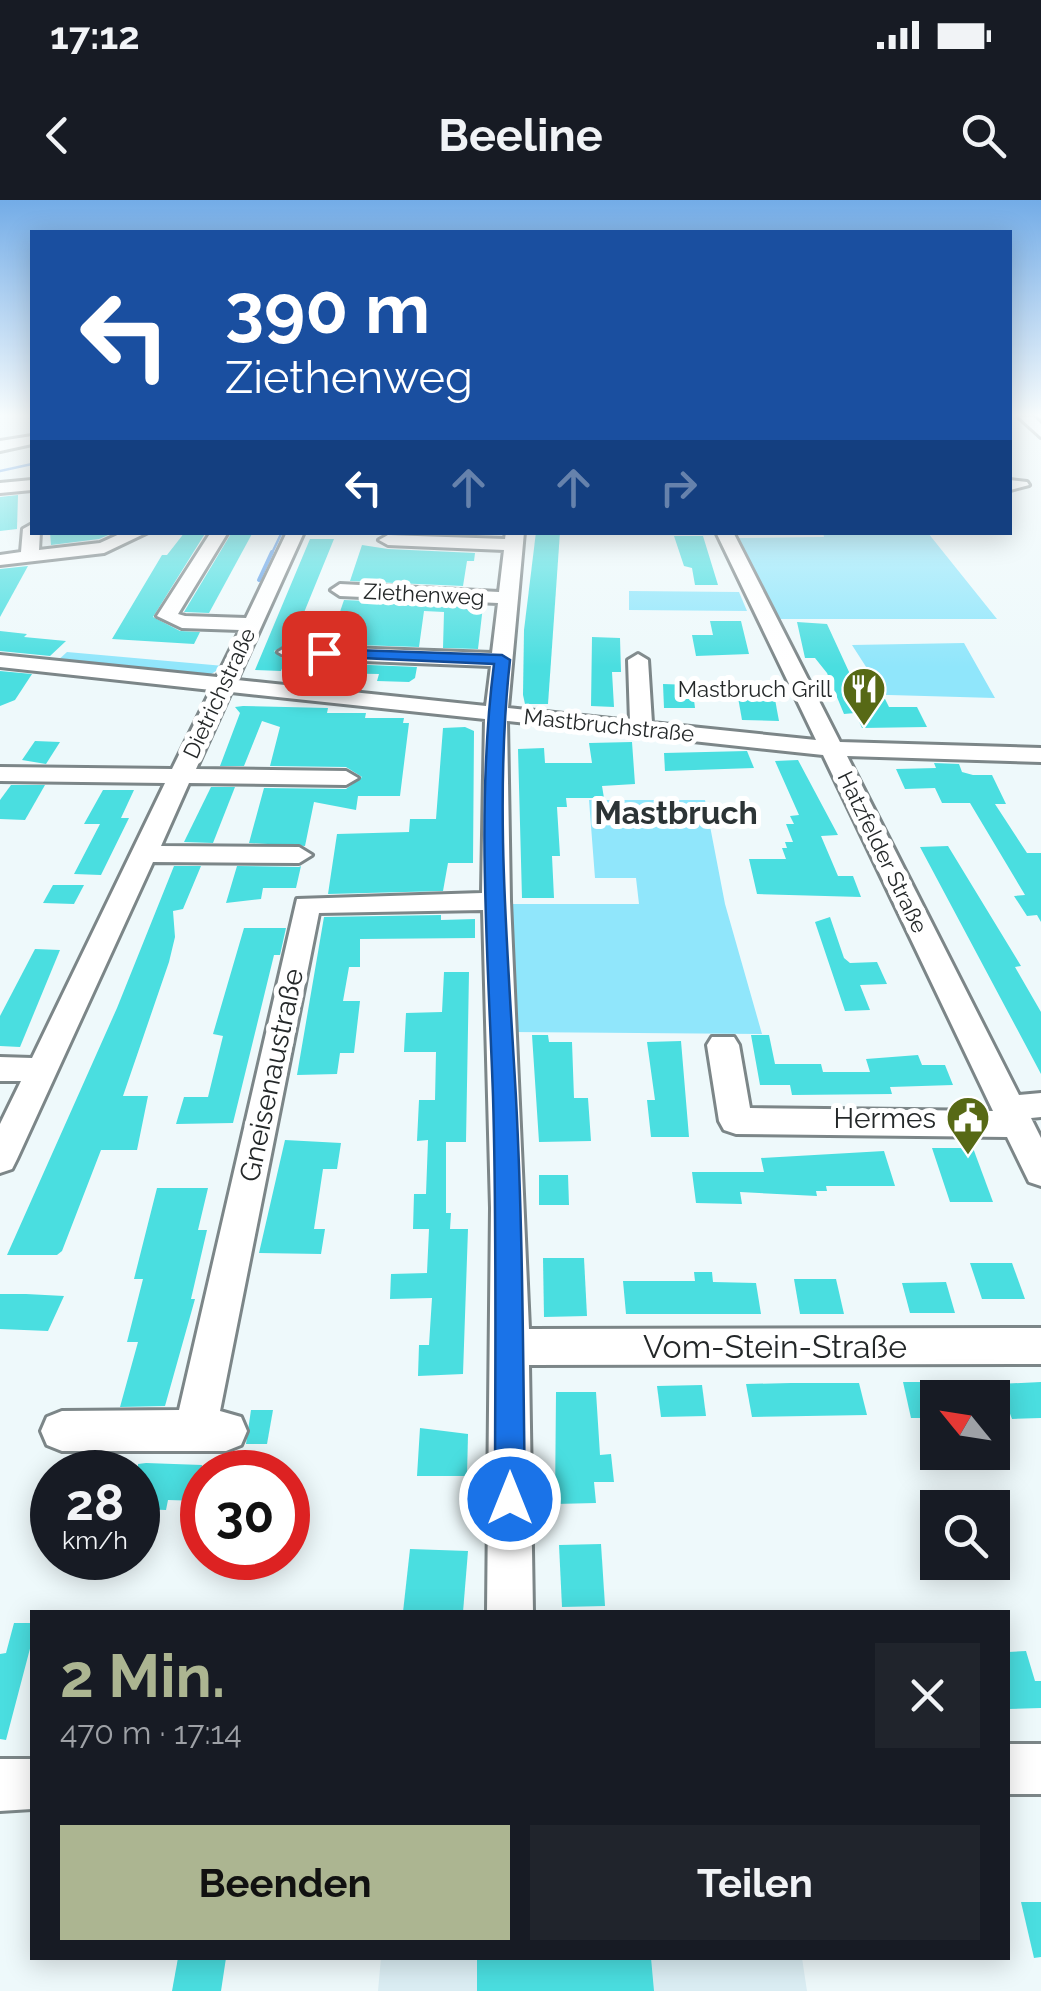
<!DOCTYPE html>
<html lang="de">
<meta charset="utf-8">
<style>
:root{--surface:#171b24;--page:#20242c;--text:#f1f3f6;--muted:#9ea1a6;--accent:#acb591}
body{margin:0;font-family:Raleway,sans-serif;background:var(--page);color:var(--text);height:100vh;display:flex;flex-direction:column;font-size:38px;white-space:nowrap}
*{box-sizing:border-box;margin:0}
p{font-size:32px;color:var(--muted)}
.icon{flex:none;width:55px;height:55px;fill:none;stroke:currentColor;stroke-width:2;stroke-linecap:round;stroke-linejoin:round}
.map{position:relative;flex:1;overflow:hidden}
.drawer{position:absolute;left:30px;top:1410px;width:980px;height:350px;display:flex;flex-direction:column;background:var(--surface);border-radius:0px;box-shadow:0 5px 25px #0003}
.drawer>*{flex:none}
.banner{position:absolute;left:30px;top:30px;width:982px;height:305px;border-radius:0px;box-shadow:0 5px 25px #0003;background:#1a4fa0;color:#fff;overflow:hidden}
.needle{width:65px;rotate:300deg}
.buttons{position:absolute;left:920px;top:1180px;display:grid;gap:20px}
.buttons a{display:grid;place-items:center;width:90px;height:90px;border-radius:0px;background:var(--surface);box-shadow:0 5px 25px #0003;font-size:50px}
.speed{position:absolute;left:30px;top:1250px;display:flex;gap:20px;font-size:50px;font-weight:700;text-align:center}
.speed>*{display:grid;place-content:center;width:130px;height:130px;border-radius:50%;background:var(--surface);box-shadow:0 5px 25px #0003;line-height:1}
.speed small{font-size:25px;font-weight:400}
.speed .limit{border:15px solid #d22;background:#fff;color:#111}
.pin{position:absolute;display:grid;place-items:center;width:85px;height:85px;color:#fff;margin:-42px;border-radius:20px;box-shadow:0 5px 15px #0006}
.me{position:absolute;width:110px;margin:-55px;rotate:0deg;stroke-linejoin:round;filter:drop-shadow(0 0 8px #0008)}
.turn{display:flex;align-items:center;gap:35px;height:210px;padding:0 30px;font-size:45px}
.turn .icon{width:130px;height:130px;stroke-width:2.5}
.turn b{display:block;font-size:70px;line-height:85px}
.lanes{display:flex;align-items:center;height:95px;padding:0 30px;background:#0003;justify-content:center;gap:50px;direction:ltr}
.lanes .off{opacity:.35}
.round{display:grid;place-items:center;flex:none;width:105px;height:105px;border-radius:0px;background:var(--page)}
.head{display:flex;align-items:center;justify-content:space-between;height:170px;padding:0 30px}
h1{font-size:60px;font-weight:700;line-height:75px;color:var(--accent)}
.button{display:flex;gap:20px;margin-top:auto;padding:20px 30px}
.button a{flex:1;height:115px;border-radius:0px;background:var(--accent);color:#111;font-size:40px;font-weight:700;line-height:115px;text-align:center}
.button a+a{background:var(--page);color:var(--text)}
.status{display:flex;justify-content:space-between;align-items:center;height:70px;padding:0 50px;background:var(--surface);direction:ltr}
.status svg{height:28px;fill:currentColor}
header{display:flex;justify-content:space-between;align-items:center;height:130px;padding:0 30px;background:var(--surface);font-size:45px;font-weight:700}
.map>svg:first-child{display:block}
.built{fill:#dbeef4}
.green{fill:#90e6fb}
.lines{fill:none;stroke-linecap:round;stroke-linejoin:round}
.stream-far1{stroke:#63a0e6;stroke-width:2.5}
.stream{stroke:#63a0e6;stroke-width:4}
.building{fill:#4adee0}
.minor-casing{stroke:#7c8688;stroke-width:6}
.minor{fill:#fff;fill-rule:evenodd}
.route{fill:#1a73e8;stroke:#114b97;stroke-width:2.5}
.labels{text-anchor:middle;stroke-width:10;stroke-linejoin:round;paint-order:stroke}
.far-street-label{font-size:22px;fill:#242829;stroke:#fff}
.far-poi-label{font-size:22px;fill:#242829;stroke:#fff;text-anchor:end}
.street-label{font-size:28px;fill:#242829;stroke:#fff}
.poi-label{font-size:28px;fill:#242829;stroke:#fff;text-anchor:end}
.far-district-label{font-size:32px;font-weight:bold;fill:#2c3436;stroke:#fff}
.near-street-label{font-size:32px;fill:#242829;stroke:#fff}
</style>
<div class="status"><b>17:12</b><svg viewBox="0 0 49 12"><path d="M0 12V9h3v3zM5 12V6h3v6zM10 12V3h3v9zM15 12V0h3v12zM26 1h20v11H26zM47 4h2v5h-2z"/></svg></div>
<header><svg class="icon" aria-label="back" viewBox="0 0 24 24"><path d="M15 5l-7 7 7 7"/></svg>Beeline<svg class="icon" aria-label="search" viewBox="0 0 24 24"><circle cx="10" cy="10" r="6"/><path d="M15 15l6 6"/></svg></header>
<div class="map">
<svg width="1041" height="1791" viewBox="0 0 1041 1791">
<rect width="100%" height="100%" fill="#eef9fb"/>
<path class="built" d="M381 1758H802L807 1791H378Z"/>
<g class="green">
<path d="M823 332 928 333 997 419H777L736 338 824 337Z"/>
<path d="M629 391 739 392 747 411 629 410Z"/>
<path d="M964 443 995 498 854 494 848 479 870 473 852 445Z"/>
<path d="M67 452 224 466 208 476 56 462Z"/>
<path d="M589 600H705L725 704 762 834 512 832 511 704H639L636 678H595Z"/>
</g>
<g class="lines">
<g class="stream-far1">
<path d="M0 271 32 264"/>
<path d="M271 355 282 332"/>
</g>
<path class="stream" d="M259 380 272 352"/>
</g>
<g class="building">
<path d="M18 295 17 329 0 331V297Z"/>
<path d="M50 332 68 335 113 333 99 339 51 345Z"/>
<path d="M185 332H206L153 417 180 431 200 432 194 444 112 439 162 355H167Z"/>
<path d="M232 332H253L209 413 184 412Z"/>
<path d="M536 332H560L548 504H525L523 495 524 430Z"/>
<path d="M674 336H703L718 385H695L692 368 684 366Z"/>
<path d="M310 339H334L292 442 274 451 285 461 281 471 255 470Z"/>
<path d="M362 345 388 349 475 353 474 361H467L463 386 350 381Z"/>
<path d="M28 366 0 417V369Z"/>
<path d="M344 400 483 406 478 449 443 448 444 412 424 411 419 447 329 444Z"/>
<path d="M710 421H741L749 454 696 456 692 435H713Z"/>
<path d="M797 422 827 424 861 498 885 499 889 507H917L927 527 862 528 855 513 844 514 827 473 815 458H805Z"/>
<path d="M0 431 27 434 24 437 66 441 50 456 0 451Z"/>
<path d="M592 437 620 438 621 472H612L614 507 591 506Z"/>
<path d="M322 463 417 467 415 478 409 482 377 481 379 474 319 473Z"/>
<path d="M0 471 32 474 15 500 0 506Z"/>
<path d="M663 484 692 485 695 508H664Z"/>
<path d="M736 486 767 487 774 494 779 521 742 520Z"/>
<path d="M243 506 328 508 327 513H366L365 518H404L403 523H409L400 596H358L356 610 314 602 305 646 249 643 264 588 346 589 362 577 346 567 270 566 280 527 262 521 244 566H220L240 513 235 507Z"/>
<path d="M465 527 474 531 473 663H448L443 691 328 694 337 634 409 632 410 619H436L443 528Z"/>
<path d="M35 541 60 542 46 564 22 560Z"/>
<path d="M632 542 635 584 602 586 604 598H566L567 607H557L560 656H552L554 698H522L518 549 544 548 545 563H592L589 543Z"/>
<path d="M747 551 754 568 665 571 664 553Z"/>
<path d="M798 560 838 635 821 636 838 676H853L861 697 757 694 749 659H786L782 648H787L785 642H793L786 624H794L790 616 799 615 775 561Z"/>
<path d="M934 563 959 564 962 572 973 575H992L1006 604H995L1027 653H1041V722L1037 715 1027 716 1014 696 1025 695 970 603H942L935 588 905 589 896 569 936 568Z"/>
<path d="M11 585H45L25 620 0 619V600Z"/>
<path d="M211 587H235L213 643 184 642Z"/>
<path d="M103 590H134L121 618H129L101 675 74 674 100 624H84Z"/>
<path d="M948 646 1021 766 1015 767 1041 812V874L920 647Z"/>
<path d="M174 666H201L183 709 173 711 175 737 169 762 123 896H148L137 950H101L62 1051 57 1055H7L117 808Z"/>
<path d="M237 666 299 667 301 666 296 688H263L261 699 226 703Z"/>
<path d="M84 685 74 704 43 703 53 685Z"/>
<path d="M441 715V720L475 719V738L360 739V767H349L343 801H360L354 853H340L337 874 297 875 324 717Z"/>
<path d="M830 717 844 758 850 763 877 762 887 784 860 785 870 810 845 811 815 722Z"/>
<path d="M244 728H286L280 755H274L233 923 176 924 184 897H208L223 836 213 834Z"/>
<path d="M35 749 60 750 20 847 0 846V816Z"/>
<path d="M444 772H469L466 942H446V1013H451L450 1029H468L463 1174 418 1176 419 1145H429L432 1098 390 1099 391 1074 427 1073 429 1029H413L414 994H426L428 940 417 941 419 900H435L436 852H404L406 813 442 812Z"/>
<path d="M532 835H548L549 842H572L574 898H588L591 941 539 942Z"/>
<path d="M751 835H769L775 864H821L823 872H870L866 859 918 855 922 865H945L953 885 890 887 892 894 792 895 790 885H760Z"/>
<path d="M681 841 689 937H651L647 900H655L647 842Z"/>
<path d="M285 940 341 943 337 969H323L314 1029H325L321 1054 259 1053Z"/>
<path d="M932 948H973L993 1002H950Z"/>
<path d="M884 951 895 986H826L827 991H816L817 996 740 992 742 1004 696 1003 692 972H764L761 958Z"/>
<path d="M539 975H568L569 1005H539Z"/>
<path d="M157 988H208L198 1030H207L191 1099H195L165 1206 120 1207 138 1142H127L143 1079H134Z"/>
<path d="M543 1058H584L587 1116 544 1117Z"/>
<path d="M970 1063H1012L1025 1099H982Z"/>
<path d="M694 1072H712L713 1082 756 1083 761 1114H626L623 1081H695Z"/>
<path d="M794 1079H836L844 1114H800Z"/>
<path d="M946 1082 955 1113H910L902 1083Z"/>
<path d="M0 1094H26L64 1096 48 1131 0 1129Z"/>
<path d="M903 1182H938V1218H911Z"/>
<path d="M1041 1182V1218L1012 1219 999 1184Z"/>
<path d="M791 1183H859L867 1215 752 1217 746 1184Z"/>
<path d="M702 1185 706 1216 661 1217 657 1186Z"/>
<path d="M556 1192H596L600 1255 611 1254 614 1282H594L596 1303 555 1304Z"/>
<path d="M251 1210H273L267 1244H246Z"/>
<path d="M420 1228 468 1234 467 1276H417Z"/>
<path d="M146 1263 202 1265V1301L168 1300 166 1310 138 1309V1264Z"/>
<path d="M601 1344 605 1406 562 1407 559 1345Z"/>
<path d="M410 1349 468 1351 463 1412H403Z"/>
<path d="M14 1423H32V1441L6 1540 0 1539V1454L6 1453Z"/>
<path d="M1026 1451 1035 1481H1041V1508L1008 1509V1452Z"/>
<path d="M1021 1702H1041V1757L1034 1758Z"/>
<path d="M178 1758H226L221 1791H172Z"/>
<path d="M477 1758H651L654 1791H477Z"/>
</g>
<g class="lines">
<defs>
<g id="minor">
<path d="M1019 217H1034L1041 224V237Z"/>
<path d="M32 236V244L0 251V241Z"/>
<path d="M32 280V290L0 293V283Z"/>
<path d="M1010 280 1027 282 1029 285 1010 290Z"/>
<path d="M32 324V332H40L39 350 100 343 124 332H148L104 353 0 365V355L21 352 23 329Z"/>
<path d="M211 332H228L178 414 185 416 246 418 287 332H304L237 480 486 506 491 466 288 458 278 452 288 446 492 453 498 403 340 396 331 390 340 384 499 392 504 350 388 345 379 340 388 335 505 339 506 332H524L508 508 630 521 628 460 638 454 648 460 652 523 816 540 716 332H733L840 542 1041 548V562L847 556 1019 895 1041 893V917L1031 918 1041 938V986L1029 982 1007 937 736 934 724 930 719 921 707 845 712 837H734L739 845 750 908 993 911 823 555 507 521 510 701 529 1129 1041 1128V1164L529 1165 533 1412H487L491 1008 483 710 319 713 220 1211 241 1217 247 1231 241 1245 226 1251H62L47 1245 41 1231 47 1217 62 1211 179 1210 297 699 482 693 485 519 231 492 196 569 346 571 358 578 346 585 189 583 161 646 299 647 312 655 299 663 153 662 17 959 12 969 0 973V924L21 881H0V857L32 858 165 583 0 581V567L172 569 211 490 0 467V455L217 477 240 430 182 428 157 416Z"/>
<rect x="1008" y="1544" width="33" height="50"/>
<path d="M0 1559H32V1609L0 1611Z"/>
</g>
</defs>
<use href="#minor" class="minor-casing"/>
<use href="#minor" class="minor"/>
</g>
<linearGradient id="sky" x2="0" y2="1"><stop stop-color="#73ace7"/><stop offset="0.46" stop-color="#f7fcfd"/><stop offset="1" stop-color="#f7fcfd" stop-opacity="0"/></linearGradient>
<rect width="1041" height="467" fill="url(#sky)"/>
<path class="route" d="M324 449 502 455 510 460C494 604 508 753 516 898 523 1031 523 1165 525 1299L520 1309 510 1314 499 1309 495 1299C495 1164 497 1030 493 896 488 753 476 606 494 464L318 456Z"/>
<defs>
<symbol id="restaurant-pin" viewBox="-11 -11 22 30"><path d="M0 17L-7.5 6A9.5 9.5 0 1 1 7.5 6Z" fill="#576915" stroke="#fff"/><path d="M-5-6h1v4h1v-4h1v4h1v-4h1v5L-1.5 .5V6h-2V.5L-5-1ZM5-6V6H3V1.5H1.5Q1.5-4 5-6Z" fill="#fff"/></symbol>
<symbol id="civic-pin" viewBox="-11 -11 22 30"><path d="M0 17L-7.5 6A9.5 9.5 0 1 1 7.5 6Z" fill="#576915" stroke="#fff"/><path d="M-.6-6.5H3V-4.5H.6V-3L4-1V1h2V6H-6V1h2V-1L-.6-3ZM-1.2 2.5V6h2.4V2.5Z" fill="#fff"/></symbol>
</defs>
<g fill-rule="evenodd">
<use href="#restaurant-pin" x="839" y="464" width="50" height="68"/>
<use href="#civic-pin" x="943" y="893" width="50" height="68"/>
</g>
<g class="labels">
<g class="far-street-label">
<text transform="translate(424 394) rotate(3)" y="8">Ziethenweg</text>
<text transform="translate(219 493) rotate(-65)" y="8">Dietrichstraße</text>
<text transform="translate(609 525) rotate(6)" y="8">Mastbruchstraße</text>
<text transform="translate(883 652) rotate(64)" y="8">Hatzfelder Straße</text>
</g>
<g class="far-poi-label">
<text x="832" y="497">Mastbruch Grill</text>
</g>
<g class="street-label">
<text transform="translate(271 875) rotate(-78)" y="10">Gneisenaustraße</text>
</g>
<g class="poi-label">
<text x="936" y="928">Hermes</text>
</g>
<g class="far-district-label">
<text x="676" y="624">Mastbruch</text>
</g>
<g class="near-street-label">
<text x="775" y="1158">Vom-Stein-Straße</text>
</g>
</g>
</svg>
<div class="buttons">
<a><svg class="needle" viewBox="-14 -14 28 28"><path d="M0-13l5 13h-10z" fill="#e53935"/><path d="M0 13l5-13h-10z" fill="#9ea1a6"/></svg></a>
<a><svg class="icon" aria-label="search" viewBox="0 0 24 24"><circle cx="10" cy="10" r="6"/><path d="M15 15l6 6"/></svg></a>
</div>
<div class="speed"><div>28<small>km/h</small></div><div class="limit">30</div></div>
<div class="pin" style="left:324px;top:453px;background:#d93025"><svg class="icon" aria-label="arrive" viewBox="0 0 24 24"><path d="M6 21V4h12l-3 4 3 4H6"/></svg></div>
<svg class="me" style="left:510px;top:1299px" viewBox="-20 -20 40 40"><circle r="17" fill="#1a73e8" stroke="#fff" stroke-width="3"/><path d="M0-11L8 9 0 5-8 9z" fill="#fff"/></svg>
<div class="banner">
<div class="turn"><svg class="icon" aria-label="left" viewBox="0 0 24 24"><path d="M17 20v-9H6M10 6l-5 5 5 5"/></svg><div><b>390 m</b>Ziethenweg</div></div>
<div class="lanes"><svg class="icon" aria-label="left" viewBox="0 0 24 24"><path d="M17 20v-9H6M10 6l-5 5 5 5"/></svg><svg class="icon off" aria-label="ahead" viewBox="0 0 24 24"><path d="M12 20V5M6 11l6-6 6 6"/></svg><svg class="icon off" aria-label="ahead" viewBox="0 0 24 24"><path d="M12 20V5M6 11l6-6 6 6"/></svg><svg class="icon off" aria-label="right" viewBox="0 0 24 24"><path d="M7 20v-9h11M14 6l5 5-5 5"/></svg></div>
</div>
<section class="drawer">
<div class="head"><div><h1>2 Min.</h1><p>470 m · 17:14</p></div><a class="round"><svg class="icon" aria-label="close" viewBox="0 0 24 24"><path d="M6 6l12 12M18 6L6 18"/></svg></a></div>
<div class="button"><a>Beenden</a><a>Teilen</a></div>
</section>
</div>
